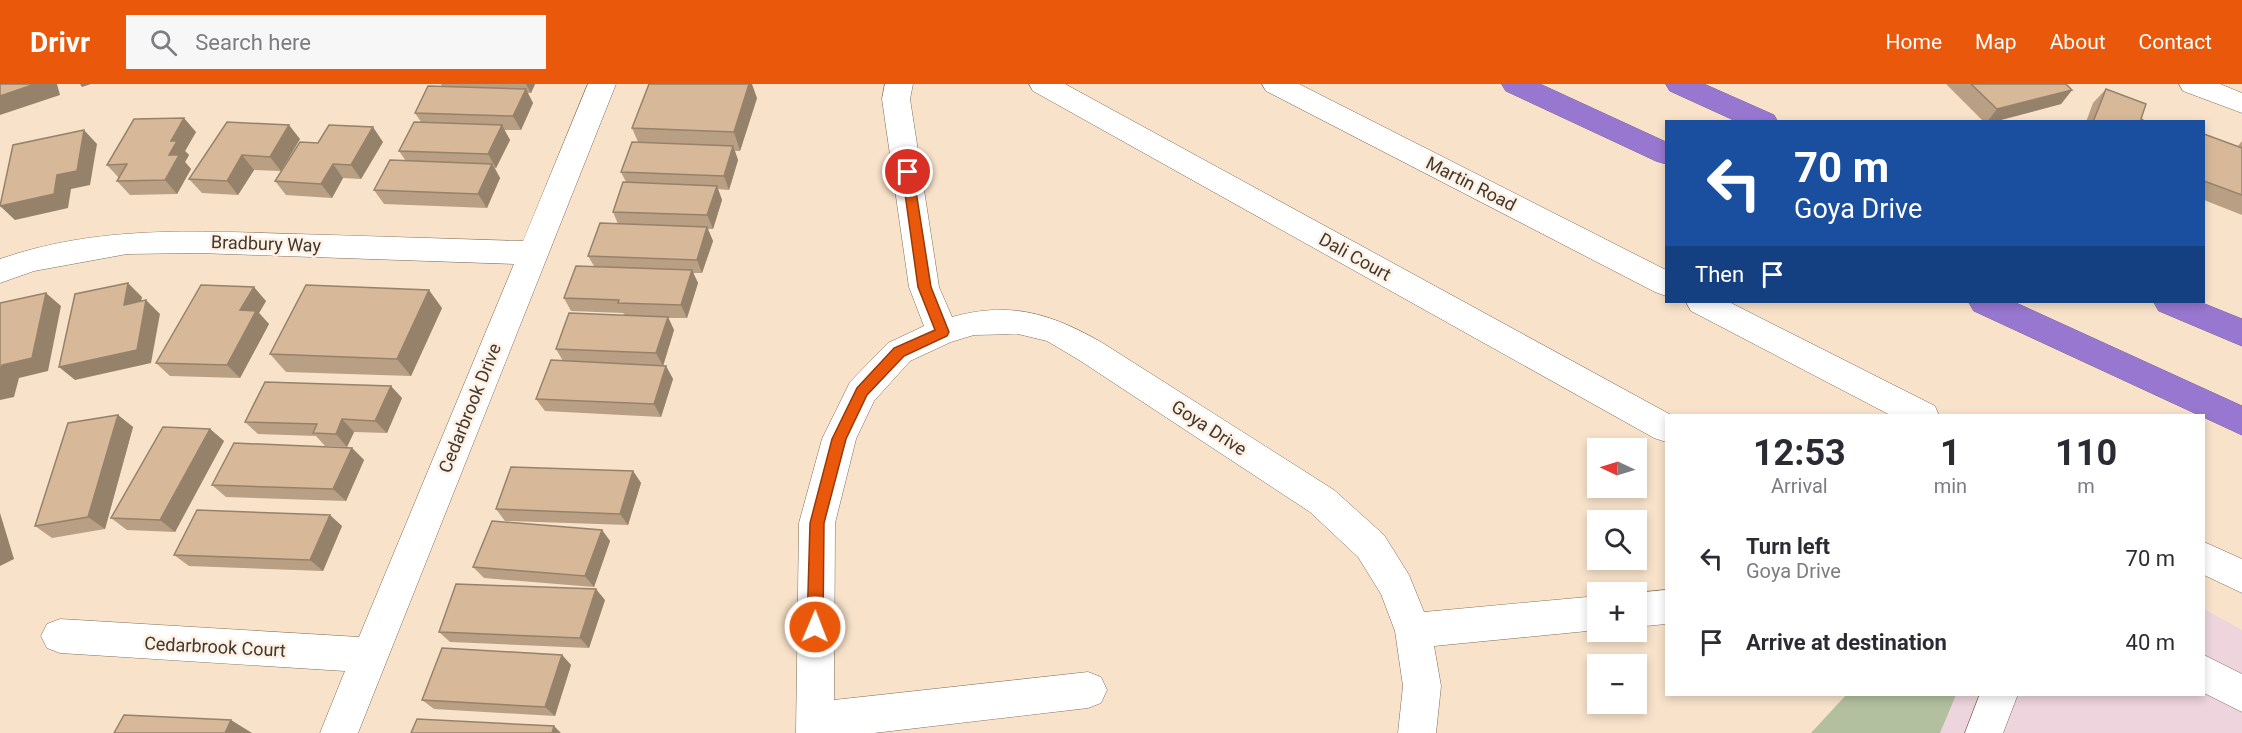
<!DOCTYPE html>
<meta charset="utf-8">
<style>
:root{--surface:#fff;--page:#f7f7f7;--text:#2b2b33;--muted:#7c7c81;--accent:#ea580c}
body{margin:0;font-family:Roboto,sans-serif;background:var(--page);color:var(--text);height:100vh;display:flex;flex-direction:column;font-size:22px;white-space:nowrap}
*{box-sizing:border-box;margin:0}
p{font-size:20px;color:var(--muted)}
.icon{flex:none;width:33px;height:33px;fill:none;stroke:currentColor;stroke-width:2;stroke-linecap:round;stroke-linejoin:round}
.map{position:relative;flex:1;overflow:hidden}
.side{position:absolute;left:1665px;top:330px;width:540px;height:282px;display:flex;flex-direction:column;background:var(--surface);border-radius:0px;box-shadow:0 3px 9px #0003}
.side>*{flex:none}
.hud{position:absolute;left:1665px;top:36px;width:540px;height:183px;border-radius:0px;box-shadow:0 3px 9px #0003;background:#1a4fa0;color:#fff;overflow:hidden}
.needle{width:39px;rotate:274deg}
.controls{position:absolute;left:1587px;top:354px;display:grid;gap:12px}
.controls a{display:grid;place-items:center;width:60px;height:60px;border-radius:0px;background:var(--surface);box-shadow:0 3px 9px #0003;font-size:30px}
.pin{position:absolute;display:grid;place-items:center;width:51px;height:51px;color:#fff;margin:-26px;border:3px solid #fff;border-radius:50%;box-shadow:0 2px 6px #0007}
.me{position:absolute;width:66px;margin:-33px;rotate:1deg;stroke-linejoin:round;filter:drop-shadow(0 0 4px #0008)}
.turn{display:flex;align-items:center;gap:21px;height:126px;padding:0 30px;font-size:27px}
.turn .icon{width:78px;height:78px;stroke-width:2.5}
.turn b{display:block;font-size:42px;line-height:51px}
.then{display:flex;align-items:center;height:57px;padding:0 30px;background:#0003;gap:12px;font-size:22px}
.eta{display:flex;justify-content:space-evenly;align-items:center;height:102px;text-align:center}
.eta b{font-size:36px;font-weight:700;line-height:42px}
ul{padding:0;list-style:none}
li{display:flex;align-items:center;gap:18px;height:84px;padding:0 30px}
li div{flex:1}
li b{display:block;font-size:22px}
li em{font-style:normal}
header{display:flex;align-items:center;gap:36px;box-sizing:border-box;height:84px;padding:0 30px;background:var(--accent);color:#fff}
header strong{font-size:28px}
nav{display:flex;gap:33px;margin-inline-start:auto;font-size:21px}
.search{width:420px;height:54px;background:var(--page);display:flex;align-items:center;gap:15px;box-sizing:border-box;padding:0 21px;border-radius:0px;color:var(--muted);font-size:22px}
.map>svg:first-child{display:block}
.commercial{fill:#edd4dd}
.green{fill:#b2c09f}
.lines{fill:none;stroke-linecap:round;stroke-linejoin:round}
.minor-casing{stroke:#806c58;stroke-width:1}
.highway-casing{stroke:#7a6199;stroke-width:1}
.minor{fill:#fff;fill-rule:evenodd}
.highway{fill:#9877d1;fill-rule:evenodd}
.wall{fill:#b99f84}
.shaded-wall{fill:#96826b}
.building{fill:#d7b999;stroke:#96826b;stroke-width:1.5}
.route{fill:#ea580c;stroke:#983908;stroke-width:1.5}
.labels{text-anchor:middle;stroke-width:5;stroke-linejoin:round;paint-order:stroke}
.street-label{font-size:18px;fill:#413930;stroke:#fef0e2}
</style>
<header>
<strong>Drivr</strong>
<div class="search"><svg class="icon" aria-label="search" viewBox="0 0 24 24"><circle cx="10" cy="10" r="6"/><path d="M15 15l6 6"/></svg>Search here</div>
<nav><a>Home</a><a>Map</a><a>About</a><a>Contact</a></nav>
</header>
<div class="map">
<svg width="2242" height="649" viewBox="0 0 2242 649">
<rect width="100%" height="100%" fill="#f8e2ca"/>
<path class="commercial" d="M2204 525 2242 546V649H1940L1956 611 2204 610Z"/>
<path class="green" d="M1846 611V610L1956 611 1940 649H1811Z"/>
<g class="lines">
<defs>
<g id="minor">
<path d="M588 0H616L358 649H320L345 587 60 569 47 564 41 552 47 540 60 535 359 553 514 180 198 169 127 170 34 187 0 199V175C98 141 195 147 296 150 372 152 448 155 523 157Z"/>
<path d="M885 0H913L910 15 939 203 952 233C1010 217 1050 229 1101 258L1334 406 1384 451 1409 491 1424 528 1598 512V546L1434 562 1441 602 1436 649H1398L1403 602 1395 547 1381 510 1358 473 1310 428 1079 276 1047 257 1018 250 974 251 951 258 910 277 874 317 856 355 835 439 834 616 1088 588 1101 593 1107 606 1101 619 1088 624 874 649H796L799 439 822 355 850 298 888 259 924 242 909 203 882 15Z"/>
<path d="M1029 0H1065L1673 332H1666V358L1654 354 1033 7Z"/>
<path d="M1262 0H1299L1666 186V212L1655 208 1266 7Z"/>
<path d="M2179 0H2220L2242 9V29L2183 7Z"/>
<path d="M1686 218H1729L1935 322 1939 332H1892L1691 227Z"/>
<path d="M2204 458 2242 475V509L2204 491Z"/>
<path d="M1666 506V540L1636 543V509Z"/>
<path d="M2204 571 2242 590V628L2204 609Z"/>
<path d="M1980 610H2018L2003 649H1965Z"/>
</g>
<g id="highway">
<path d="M1502 0H1540L1666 58V80L1656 77 1506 7Z"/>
<path d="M1666 0H1704L1774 31 1778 38H1738L1670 7Z"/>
<path d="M1969 218H2014L2242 322V351L1974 227Z"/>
<path d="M2154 218H2200L2242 235V262L2159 227Z"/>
</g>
</defs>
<use href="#minor" class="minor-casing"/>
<use href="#highway" class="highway-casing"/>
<use href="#minor" class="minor"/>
<use href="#highway" class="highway"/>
</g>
<g class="wall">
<path d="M441 0H535L531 9H527L533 19 521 46H504L510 56 496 84H495L500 94 487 124 384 120 374 106 406 77 399 67 421 38 415 29 442 3Z"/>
<path d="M1946 0H2066L2072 6 2061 20 1993 38H1984Z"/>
<path d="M2106 5 2141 35 2146 38H2086L2093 19Z"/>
<path d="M757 14 740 67H735L738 76 729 106 718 105 722 116 713 145H708L713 157 702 189H693L698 199 687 234H668L674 246 663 282H666L673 295 661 333 545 327 536 315 563 277 556 265 625 231 623 229 571 227 564 214 594 182 588 172 618 140 613 128 626 98 621 88 638 58 632 44Z"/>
<path d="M227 38 300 55 281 87 254 86 238 111 202 109 189 95Z"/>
<path d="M196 48 185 67 189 71 185 78 191 85 177 110 130 111 117 97 119 94 107 81Z"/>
<path d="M2204 50 2238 62 2242 57V131L2204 116Z"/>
<path d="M383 58 361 95 343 94 332 114 286 111 275 97 318 59Z"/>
<path d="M266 217 259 229 269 240 240 294 170 292 156 279Z"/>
<path d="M442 224 411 292 286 288 270 270Z"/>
<path d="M402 314 387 349 354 348 347 363 325 362 316 352 258 350 245 338Z"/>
<path d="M118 331 133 343 105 445 52 454 35 442Z"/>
<path d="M210 345 224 357 175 448 127 446 111 434Z"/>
<path d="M352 364 364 376 346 417 226 413 212 401Z"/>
<path d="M633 387 641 399 628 441 505 437 496 425Z"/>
<path d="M342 442 323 487 189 482 174 471Z"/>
<path d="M602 446 610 457 594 503 484 494 473 483Z"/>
<path d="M605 516 589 564 450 558 439 548Z"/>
<path d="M562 571 571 581 555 632 434 625 422 616Z"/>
</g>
<g class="shaded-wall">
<path d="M35 0H57L60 11 0 31V12Z"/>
<path d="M80 0H91L82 3Z"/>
<path d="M526 0H535L531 9Z"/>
<path d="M747 0H752L757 14 740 67 734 48Z"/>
<path d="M526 5 533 19 521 46 513 32Z"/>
<path d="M2072 6 2061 20 1993 38H1987L1997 25Z"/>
<path d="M184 34 196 48 185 67 189 71 185 78 191 85 177 110 165 96 171 57Z"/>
<path d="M289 41 300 55 281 87 270 73Z"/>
<path d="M502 41 510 56 496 84 488 70Z"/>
<path d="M373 43 383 58 361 95 351 81Z"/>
<path d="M84 46 97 60 90 101 71 105 68 124 15 136 0 122 57 91Z"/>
<path d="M733 62 738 76 729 106 724 92Z"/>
<path d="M242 71 254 86 238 111 227 97Z"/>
<path d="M333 80 343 94 332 114 321 100Z"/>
<path d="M492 80 500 94 487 124 478 110Z"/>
<path d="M717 102 722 116 713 145 707 131Z"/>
<path d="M707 143 713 157 702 189 697 176Z"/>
<path d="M692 186 698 199 687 234 681 221Z"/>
<path d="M128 199 142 213 138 234 124 221Z"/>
<path d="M254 203 266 217 259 229 269 240 240 294 227 281 240 226Z"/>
<path d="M429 206 442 224 411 292 397 275Z"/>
<path d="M46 209 61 222 48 287 19 294 14 313 0 316V291L2 281Z"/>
<path d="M146 216 160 230 151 279 75 296 59 283Z"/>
<path d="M668 233 674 246 663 282 656 269Z"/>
<path d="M666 282 673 295 661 333 654 320Z"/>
<path d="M391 302 402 314 387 349 375 337Z"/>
<path d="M118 331 133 343 105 445 88 433Z"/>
<path d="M342 335 354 348 347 363 336 350Z"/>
<path d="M210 345 224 357 175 448 160 436Z"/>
<path d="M352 364 364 376 346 417 333 405Z"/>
<path d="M633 387 641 399 628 441 620 430Z"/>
<path d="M0 429 14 475 0 482Z"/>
<path d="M330 431 342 442 323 487 310 476Z"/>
<path d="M602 446 610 457 594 503 585 492Z"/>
<path d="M596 505 605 516 589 564 580 554Z"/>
<path d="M562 571 571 581 555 632 545 623Z"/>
<path d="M231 636 252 649H225Z"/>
<path d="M554 642 561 649H552Z"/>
</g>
<g class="building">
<path d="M0 0H35L0 12Z"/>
<path d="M649 0H749L734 48 632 44Z"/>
<path d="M1971 0H2066L2072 6 1997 25Z"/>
<path d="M428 2 526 5 513 32 415 29Z"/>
<path d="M2106 5 2146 20 2141 35 2146 38H2093Z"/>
<path d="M184 34 171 57H177L169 71H179L165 96 117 97 127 80 107 81 134 35Z"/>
<path d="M227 38 289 41 270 73 242 71 227 97 189 95Z"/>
<path d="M414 38 502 41 488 70 399 67Z"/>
<path d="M329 41 373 43 351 81 333 80 321 100 275 97 300 58 318 59Z"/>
<path d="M84 46 77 87 57 91 54 110 0 122 13 61Z"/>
<path d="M2204 50 2242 64V111L2204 97Z"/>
<path d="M632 58 733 62 724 92 621 88Z"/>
<path d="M390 76 492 80 478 110 374 106Z"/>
<path d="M623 98 717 102 707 131 613 128Z"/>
<path d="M600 139 707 143 697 176 588 172Z"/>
<path d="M576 182 692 186 681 221 618 219 619 216 564 214Z"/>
<path d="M128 199 124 221 146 216 137 266 59 283 75 210Z"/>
<path d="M201 201 254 203 240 226 256 227 227 281 156 279Z"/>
<path d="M306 201 429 206 397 275 270 270Z"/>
<path d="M46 209 32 274 2 281 0 291V219Z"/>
<path d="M569 229 668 233 656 269 556 265Z"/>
<path d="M551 276 666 282 654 320 536 315Z"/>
<path d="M265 298 391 302 375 337 342 335 336 350 313 349 317 340 245 338Z"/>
<path d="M118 331 88 433 35 442 68 339Z"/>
<path d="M163 343 210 345 160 436 111 434Z"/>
<path d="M234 359 352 364 333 405 212 401Z"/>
<path d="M511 383 633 387 620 430 496 425Z"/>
<path d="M197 426 330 431 310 476 174 471Z"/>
<path d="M492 437 602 446 585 492 473 483Z"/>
<path d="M456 500 596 505 580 554 439 548Z"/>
<path d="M442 564 562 571 545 623 422 616Z"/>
<path d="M124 631 231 636 225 649H114Z"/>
<path d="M417 635 554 642 552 649H411Z"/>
</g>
<path class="route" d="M908 83 913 88 931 203 949 248 947 252 904 272 867 311 846 355 824 439 823 543 820 548 815 550 810 548 807 543 810 439 832 355 857 304 894 264 935 246 918 203 902 88Z"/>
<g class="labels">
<g class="street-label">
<text transform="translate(1471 100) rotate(27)" y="6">Martin Road</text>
<text transform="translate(266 160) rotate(2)" y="6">Bradbury Way</text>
<text transform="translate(1355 173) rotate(29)" y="6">Dali Court</text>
<text transform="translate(470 324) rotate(-68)" y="6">Cedarbrook Drive</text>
<text transform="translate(1209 344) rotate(33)" y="6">Goya Drive</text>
<text transform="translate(215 563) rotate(3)" y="6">Cedarbrook Court</text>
</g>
</g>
</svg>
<div class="controls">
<a><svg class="needle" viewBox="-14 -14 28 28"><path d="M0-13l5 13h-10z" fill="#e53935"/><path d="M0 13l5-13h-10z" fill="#7c7c81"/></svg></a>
<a><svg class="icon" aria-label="search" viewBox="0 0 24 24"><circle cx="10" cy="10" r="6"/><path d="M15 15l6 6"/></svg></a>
<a>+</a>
<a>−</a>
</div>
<div class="pin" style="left:908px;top:88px;background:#d93025"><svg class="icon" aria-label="arrive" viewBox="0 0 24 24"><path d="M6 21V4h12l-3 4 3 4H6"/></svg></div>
<svg class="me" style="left:815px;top:543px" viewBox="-20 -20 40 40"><circle r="17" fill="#ea580c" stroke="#fff" stroke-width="3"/><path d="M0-11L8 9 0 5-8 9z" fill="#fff"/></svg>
<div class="hud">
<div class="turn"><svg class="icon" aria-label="left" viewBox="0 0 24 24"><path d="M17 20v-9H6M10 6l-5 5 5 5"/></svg><div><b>70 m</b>Goya Drive</div></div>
<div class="then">Then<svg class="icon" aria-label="arrive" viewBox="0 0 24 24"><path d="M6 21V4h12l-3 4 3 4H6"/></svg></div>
</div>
<section class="side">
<div class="eta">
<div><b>12:53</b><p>Arrival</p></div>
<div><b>1</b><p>min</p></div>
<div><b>110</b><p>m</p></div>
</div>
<ul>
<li><svg class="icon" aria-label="left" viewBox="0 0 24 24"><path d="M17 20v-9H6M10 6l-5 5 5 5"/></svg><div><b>Turn left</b><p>Goya Drive</p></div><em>70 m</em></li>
<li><svg class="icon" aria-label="arrive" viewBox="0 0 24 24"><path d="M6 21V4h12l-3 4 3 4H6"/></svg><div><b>Arrive at destination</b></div><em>40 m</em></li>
</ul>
</section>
</div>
